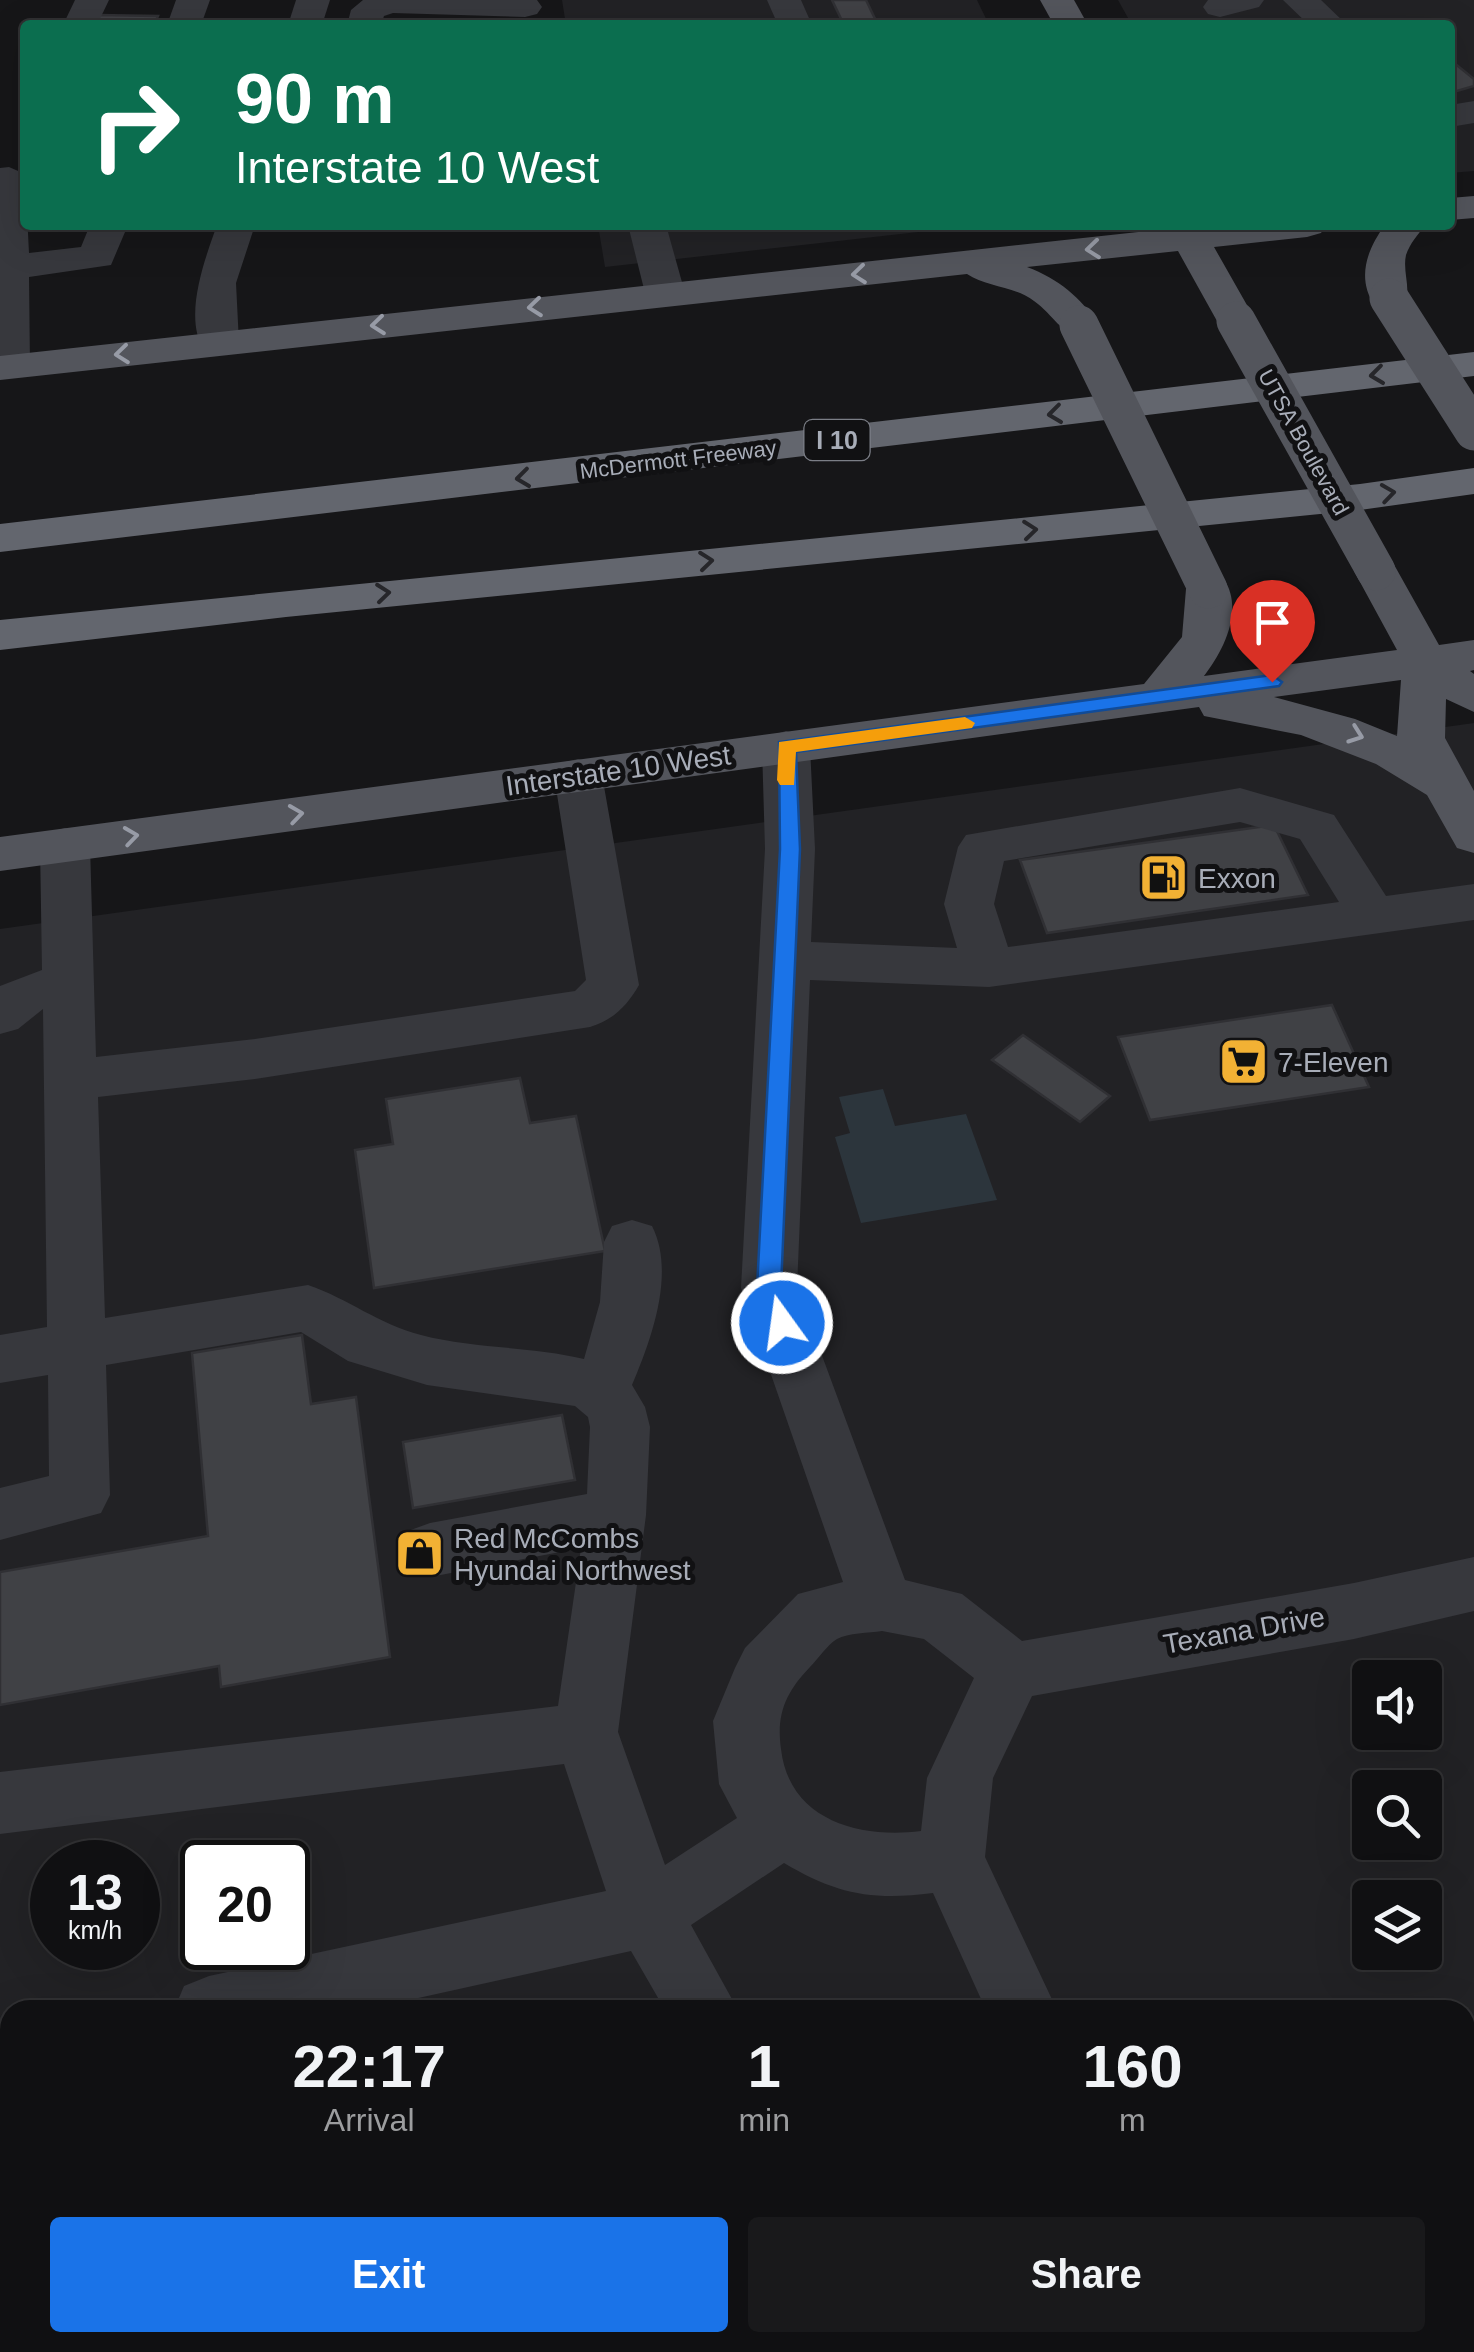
<!DOCTYPE html>
<style>
:root{--surface:#101012;--page:#19191b;--text:#f1f3f6;--muted:#9c9d9f;--line:#303032;--accent:#1a73e8}
body{margin:0;font-family:Helvetica,sans-serif;background:var(--page);color:var(--text);height:100vh;display:flex;flex-direction:column;font-size:38px;white-space:nowrap}
*{box-sizing:border-box;margin:0}
p{font-size:32px;color:var(--muted)}
.icon{flex:none;width:55px;height:55px;fill:none;stroke:currentColor;stroke-width:2;stroke-linecap:round;stroke-linejoin:round}
.map{position:relative;flex:1;overflow:hidden}
.drawer{position:absolute;left:0px;top:2000px;width:1475px;height:352px;display:flex;flex-direction:column;background:var(--surface);border-radius:30px 30px 0 0;box-shadow:0 10px 40px #0002,0 0 0 2px var(--line)}
.drawer>*{flex:none}
.hud{position:absolute;left:20px;top:20px;width:1435px;height:210px;border-radius:10px;box-shadow:0 10px 40px #0002,0 0 0 2px var(--line);background:#0b6e4f;color:#fff;overflow:hidden}
.fabs{position:absolute;left:1352px;top:1660px;display:grid;gap:20px}
.fabs a{display:grid;place-items:center;width:90px;height:90px;border-radius:10px;background:var(--surface);box-shadow:0 10px 40px #0002,0 0 0 2px var(--line);font-size:50px}
.speed{position:absolute;left:30px;top:1840px;display:flex;gap:20px;font-size:50px;font-weight:700;text-align:center}
.speed>*{display:grid;place-content:center;width:130px;height:130px;border-radius:50%;background:var(--surface);box-shadow:0 10px 40px #0002,0 0 0 2px var(--line);line-height:1}
.speed small{font-size:25px;font-weight:400}
.speed .limit{border:5px solid #111;border-radius:15px;background:#fff;color:#111}
.pin{position:absolute;display:grid;place-items:center;width:85px;height:85px;color:#fff;margin:-102px -42px;border-radius:50% 50% 50% 0;rotate:-45deg;box-shadow:0 0 10px #0007}
.pin .icon{rotate:45deg}
.me{position:absolute;width:110px;margin:-55px;rotate:346deg;stroke-linejoin:round;filter:drop-shadow(0 0 8px #0008)}
.turn{display:flex;align-items:center;gap:35px;height:210px;padding:0 50px;font-size:45px}
.turn .icon{width:130px;height:130px;stroke-width:2.5}
.turn b{display:block;font-size:70px;line-height:85px}
.eta{display:flex;justify-content:space-evenly;align-items:center;height:170px;text-align:center}
.eta b{font-size:60px;font-weight:800;line-height:70px}
.cta{display:flex;gap:20px;margin-top:auto;padding:20px 50px}
.cta a{flex:1;height:115px;border-radius:10px;background:var(--accent);color:#fff;font-size:40px;font-weight:800;line-height:115px;text-align:center}
.cta a+a{background:var(--page);color:var(--text)}
.map>svg:first-child{display:block}
.built{fill:#222225;fill-rule:evenodd}
.water{fill:#2c353c}
.building{fill:#404145;stroke:#303034;stroke-width:2.5}
.lines{fill:none;stroke-linecap:round;stroke-linejoin:round}
.minor{fill:#37383d;fill-rule:evenodd}
.major{fill:#53555c;fill-rule:evenodd}
.highway{fill:#63666e;fill-rule:evenodd}
.major-bridge{stroke:#53555c;stroke-width:39}
.oneway{stroke:#979ba6}
.oneway2{stroke:#26262a}
.route{fill:#1a73e8;stroke:#114b97;stroke-width:2.5}
.slow{fill:#f59e0b}
.labels{text-anchor:middle;stroke-width:10;stroke-linejoin:round;paint-order:stroke}
.far-street-label{font-size:22px;fill:#a8adb8;stroke:#111113}
.shield{fill:#111113;stroke:#7b7e86;stroke-width:2.5}
.shield-label{font-size:25px;font-weight:bold;fill:#a8adb8}
.street-label{font-size:28px;fill:#a8adb8;stroke:#111113}
.poi-label{font-size:28px;fill:#a8adb8;stroke:#111113;text-anchor:start}
</style>
<div class="map">
<svg width="1474" height="2352" viewBox="0 0 1474 2352">
<rect width="100%" height="100%" fill="#161618"/>
<g class="built">
<path d="M562 0H977L989 25H566Z"/>
<path d="M1118 0H1474V171L1450 173V25H1132Z"/>
<path d="M598 225H981L605 267Z"/>
<path d="M1474 723V2352H0V929ZM1370 1678H1425V1732H1370ZM1370 1788H1425V1842H1370ZM52 1862H138V1948H52ZM202 1862H288V1948H202ZM1370 1898H1425V1952H1370ZM10 2010H1465V2342H10Z"/>
</g>
<path class="water" d="M883 1089 895 1126 966 1114 997 1200 861 1223 835 1137 850 1133 839 1097Z"/>
<g class="building">
<path d="M832 0H866L878 25H844Z"/>
<path d="M97 15 158 16 154 25H93Z"/>
<path d="M1453 62 1474 79V86L1450 93Z"/>
<path d="M1274 825 1308 895 1047 933 1020 860Z"/>
<path d="M1332 1005 1369 1087 1150 1120 1118 1037Z"/>
<path d="M1023 1035 1110 1096 1080 1122 992 1060Z"/>
<path d="M520 1078 530 1123 576 1116 605 1251 374 1288 355 1150 393 1144 386 1099Z"/>
<path d="M302 1335 311 1404 356 1397 390 1657 221 1687 219 1666 0 1705V1572L208 1536 192 1353Z"/>
<path d="M562 1415 575 1480 413 1508 403 1442Z"/>
</g>
<g class="lines">
<g class="minor">
<path d="M75 0H109L97 25H63Z"/>
<path d="M176 0H210L201 25H167Z"/>
<path d="M296 0H330L322 25H288Z"/>
<path d="M363 0H537L542 7 537 14 525 17 393 13 384 16 381 25H347L351 10Z"/>
<path d="M767 0H801L812 25H778Z"/>
<path d="M1208 0H1264L1259 7 1220 17 1208 14 1203 7Z"/>
<path d="M1283 0H1321L1347 25H1309Z"/>
<path d="M1474 101V123L1450 127V105Z"/>
<path d="M9 167 25 174 29 253 81 247 90 225H128L111 265 29 277 30 367 24 376 0 377V168Z"/>
<path d="M217 225H255L236 283 239 343 233 352 219 355 205 352C182 318 205 259 217 225Z"/>
<path d="M628 225H666L685 293 679 301 665 305 651 301 645 293Z"/>
<path d="M786 731 803 736 810 747 815 849 811 942 957 948 944 904 958 847 966 835 1240 788 1334 815 1386 896 1474 884V920L989 987 810 980 797 1288 905 1580 962 1594 1022 1641 1354 1583 1474 1557V1611L1354 1639 1032 1696 993 1778 985 1857 1057 2010H986L933 1893C872 1901 836 1894 784 1863L691 1925 738 2010H665L631 1951 364 2010H174L184 1986 209 1976 606 1891 564 1764 0 1834V1772L558 1706 581 1548 430 1577 408 1569 399 1550 408 1531 430 1523 587 1494 590 1427 588 1417 575 1406 427 1385 348 1361 301 1332 106 1365 110 1495 101 1513 0 1540V1488L49 1476 48 1375 0 1383V1335L47 1327 43 1009 18 1029 0 1034V986L42 970 40 845 48 833 65 828 82 833 90 845 96 1057 255 1039 575 991 586 980 554 775 561 763 578 759 595 763 602 775 639 985C627 1006 613 1020 590 1027L255 1079 98 1097 105 1318 308 1285C349 1299 378 1324 421 1335 474 1349 531 1346 584 1359L600 1302 604 1242 612 1226 632 1220 652 1226C676 1273 651 1340 632 1385L645 1407 650 1427 646 1515 618 1732 665 1865 737 1818 719 1784 713 1721 735 1668 745 1648 798 1594 843 1582 741 1288 765 849 762 747 769 736ZM1240 822 1300 839 1339 902 1008 947 994 904 1004 861ZM882 1631 924 1639 974 1678 927 1778 921 1831C859 1839 789 1820 781 1749 776 1714 786 1692 810 1667 818 1659 827 1645 837 1639 848 1633 869 1633 882 1631Z"/>
<path d="M10 2018V2088L0 2090V2020Z"/>
<path d="M809 2342H885L887 2352H811Z"/>
<path d="M1141 2342H1216L1220 2352H1144Z"/>
</g>
<g class="major">
<path d="M1040 0H1074L1088 25H1054Z"/>
<path d="M1474 196V218L1450 220V198Z"/>
<path d="M1164 225H1326L1321 233 1307 237 1214 247 1256 321 1250 330 1236 333 1222 330 1178 251 1027 267C1059 279 1080 297 1099 325L1093 334C1062 341 1057 317 1034 301 1014 286 986 287 967 274L0 380V356L1166 229Z"/>
<path d="M1385 225H1425C1418 235 1410 243 1406 255 1402 273 1413 292 1403 306L1389 310 1375 306C1356 279 1367 249 1385 225Z"/>
<path d="M1376 557 1392 561 1439 645 1474 640V670L1470 671 1474 674V712L1446 699 1445 738 1474 791V853L1457 848 1427 795 1376 764 1301 735 1204 716 1199 707 0 871V837L1144 684 1182 637 1186 589 1192 579 1208 575 1224 579C1244 610 1224 650 1204 676L1397 650 1354 571 1360 561ZM1401 680 1397 736 1355 719 1274 697Z"/>
</g>
<g class="highway">
<path d="M1474 352V376L0 552V524Z"/>
<path d="M1474 468V494L1360 510 286 617 0 650V620L1360 484Z"/>
</g>
<g class="major-bridge">
<path d="M1389 298 1474 431"/>
<path d="M1236 321 1376 571"/>
<path d="M1079 325 1208 589"/>
</g>
</g>
<defs><path id="oneway-chevron" d="M-2-3.5L2.5 0L-2 3.5" fill="none" stroke-width="1.6" stroke-linecap="round" stroke-linejoin="round" transform="scale(2.5)"/></defs>
<g class="oneway">
<use href="#oneway-chevron" transform="translate(1093 249) rotate(174)"/>
<use href="#oneway-chevron" transform="translate(859 274) rotate(174)"/>
<use href="#oneway-chevron" transform="translate(535 307) rotate(174)"/>
<use href="#oneway-chevron" transform="translate(378 325) rotate(174)"/>
<use href="#oneway-chevron" transform="translate(122 354) rotate(174)"/>
<use href="#oneway-chevron" transform="translate(1356 735) rotate(20)"/>
<use href="#oneway-chevron" transform="translate(296 814) rotate(-8)"/>
<use href="#oneway-chevron" transform="translate(131 836) rotate(-8)"/>
</g>
<g class="oneway2">
<use href="#oneway-chevron" transform="translate(1377 375) rotate(173)"/>
<use href="#oneway-chevron" transform="translate(1055 414) rotate(173)"/>
<use href="#oneway-chevron" transform="translate(523 478) rotate(173)"/>
<use href="#oneway-chevron" transform="translate(1388 493) rotate(-8)"/>
<use href="#oneway-chevron" transform="translate(1030 530) rotate(-6)"/>
<use href="#oneway-chevron" transform="translate(706 561) rotate(-6)"/>
<use href="#oneway-chevron" transform="translate(383 593) rotate(-6)"/>
</g>
<path class="route" d="M1272 675 1282 682 1279 686 796 752 800 849 781 1288 794 1323 790 1330H773L757 1288 780 849 779 742Z"/>
<path class="slow" d="M965 717 975 723 972 728 796 752 794 785H780L777 780 779 742Z"/>
<defs>
<symbol id="fuel-square" viewBox="-11 -11 22 22"><rect x="-9" y="-9" width="18" height="18" rx="4" fill="#f2b134" stroke="#111113"/><path d="M-5.5-6h7V0h2V4h1.3V-2.5L3-4.5l.8-.8L6-3V5H2.5V1h-1V6h-7ZM-4.2-4.7v3.2H.2V-4.7Z" fill="#111"/></symbol>
<symbol id="supermarket-square" viewBox="-11 -11 22 22"><rect x="-9" y="-9" width="18" height="18" rx="4" fill="#f2b134" stroke="#111113"/><path d="M-6-5.5h2.5l.6 2H6L4.5 2H-2.5L-4.4-4H-6ZM-1.5 3.2a1.3 1.3 0 1 0 .1 0ZM3 3.2a1.3 1.3 0 1 0 .1 0Z" fill="#111"/></symbol>
<symbol id="shop-square" viewBox="-11 -11 22 22"><rect x="-9" y="-9" width="18" height="18" rx="4" fill="#f2b134" stroke="#111113"/><path d="M-5-2.5h2.3a2.7 3.5 0 0 1 5.4 0H5L5.5 6h-11ZM-1.5-2.5h3a1.5 2.3 0 0 0-3 0Z" fill="#111"/></symbol>
</defs>
<g fill-rule="evenodd">
<use href="#fuel-square" x="1136" y="850" width="55" height="55"/>
<use href="#supermarket-square" x="1216" y="1034" width="55" height="55"/>
<use href="#shop-square" x="392" y="1526" width="55" height="55"/>
</g>
<g class="labels">
<g class="far-street-label">
<text transform="translate(1304 442) rotate(61)" y="8">UTSA Boulevard</text>
<text transform="translate(678 459) rotate(-7)" y="8">McDermott Freeway</text>
</g>
<rect class="shield" x="804.5" y="420" width="65" height="40" rx="8"/>
<g class="shield-label">
<text x="837" y="449">I 10</text>
</g>
<g class="street-label">
<text transform="translate(618 770) rotate(-8)" y="10">Interstate 10 West</text>
<text transform="translate(1244 1630) rotate(-10)" y="10">Texana Drive</text>
</g>
<g class="poi-label">
<text x="1198" y="888">Exxon</text>
<text x="1278" y="1072">7-Eleven</text>
<text x="454" y="1548">Red McCombs<tspan x="454" dy="32">Hyundai Northwest</tspan></text>
</g>
</g>
</svg>
<div class="fabs">
<a><svg class="icon" aria-label="sound" viewBox="0 0 24 24"><path d="M4 9h4l5-4v14l-5-4H4zM17 9q2 3 0 6"/></svg></a>
<a><svg class="icon" aria-label="search" viewBox="0 0 24 24"><circle cx="10" cy="10" r="6"/><path d="M15 15l6 6"/></svg></a>
<a><svg class="icon" aria-label="layers" viewBox="0 0 24 24"><path d="M12 4l9 5-9 5-9-5zM3 14l9 5 9-5"/></svg></a>
</div>
<div class="speed"><div>13<small>km/h</small></div><div class="limit">20</div></div>
<div class="pin" style="left:1272px;top:682px;background:#d93025"><svg class="icon" aria-label="arrive" viewBox="0 0 24 24"><path d="M6 21V4h12l-3 4 3 4H6"/></svg></div>
<svg class="me" style="left:782px;top:1323px" viewBox="-20 -20 40 40"><circle r="17" fill="#1a73e8" stroke="#fff" stroke-width="3"/><path d="M0-11L8 9 0 5-8 9z" fill="#fff"/></svg>
<div class="hud">
<div class="turn"><svg class="icon" aria-label="right" viewBox="0 0 24 24"><path d="M7 20v-9h11M14 6l5 5-5 5"/></svg><div><b>90 m</b>Interstate 10 West</div></div>
</div>
<section class="drawer">
<div class="eta">
<div><b>22:17</b><p>Arrival</p></div>
<div><b>1</b><p>min</p></div>
<div><b>160</b><p>m</p></div>
</div>
<div class="cta"><a>Exit</a><a>Share</a></div>
</section>
</div>
